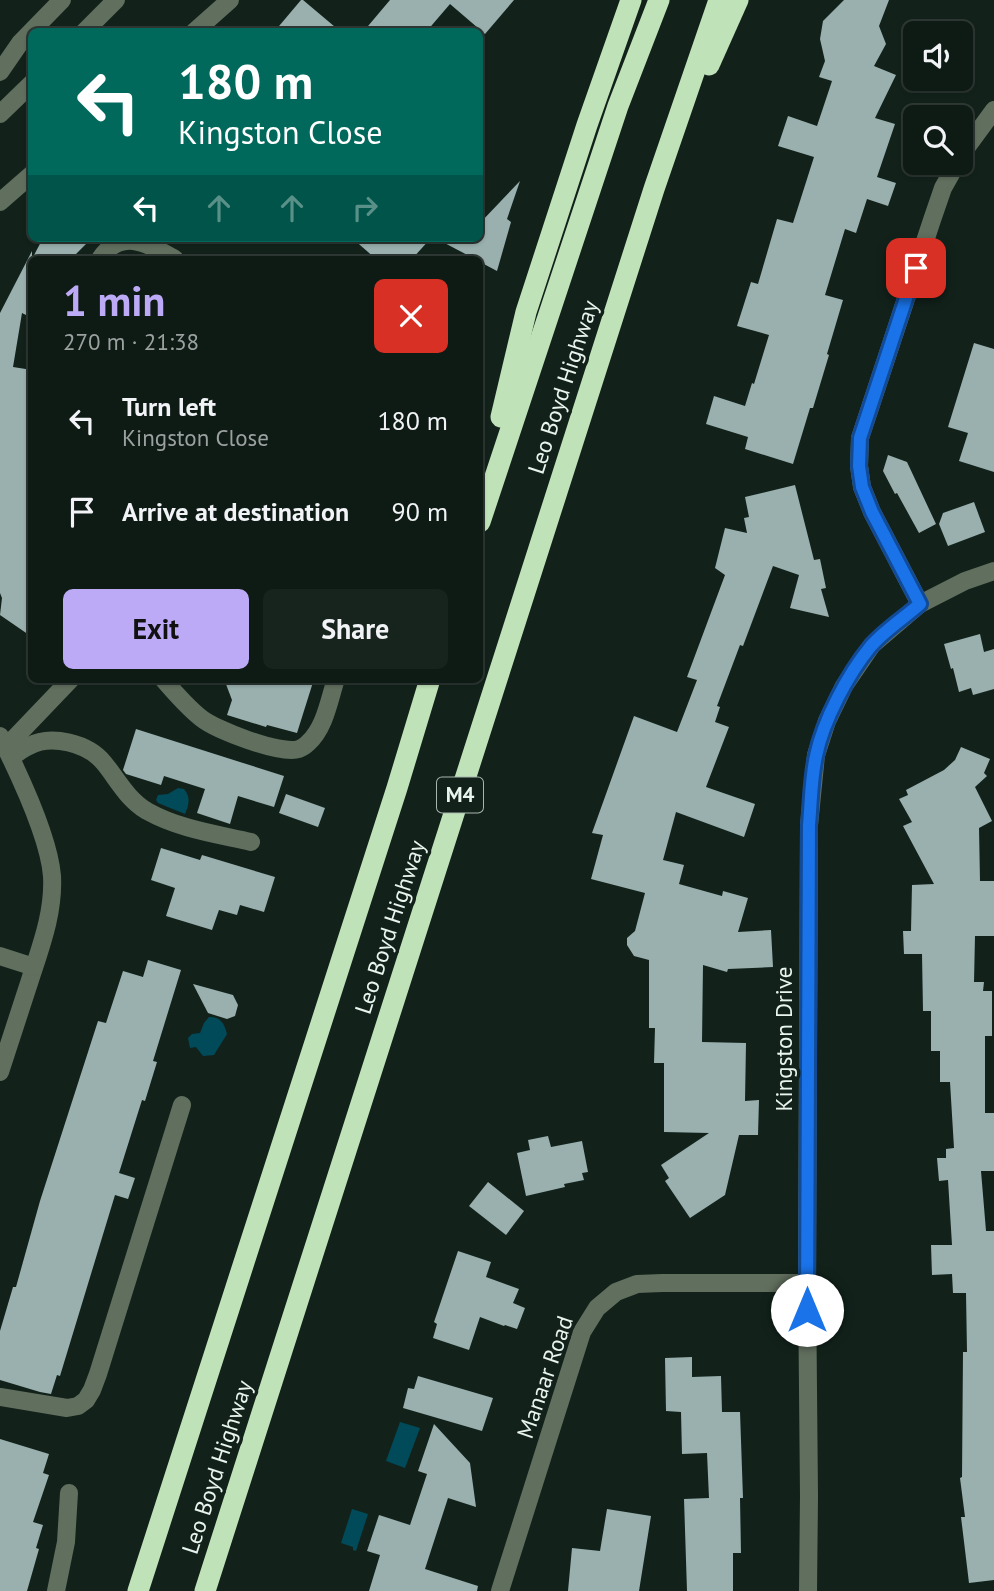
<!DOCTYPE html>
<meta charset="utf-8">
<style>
:root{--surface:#0e1a14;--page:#17231d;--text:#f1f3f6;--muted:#9ba1a0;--line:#2e3834;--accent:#bcaaf6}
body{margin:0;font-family:"PT Sans",sans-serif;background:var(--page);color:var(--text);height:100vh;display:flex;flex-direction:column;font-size:26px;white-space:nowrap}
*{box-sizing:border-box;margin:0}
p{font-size:23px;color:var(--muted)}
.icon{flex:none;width:38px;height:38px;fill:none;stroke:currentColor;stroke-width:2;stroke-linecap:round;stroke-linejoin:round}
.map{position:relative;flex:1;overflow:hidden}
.panel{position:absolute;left:28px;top:256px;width:455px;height:427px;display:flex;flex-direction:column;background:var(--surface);border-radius:10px;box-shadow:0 2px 5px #0004,0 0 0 2px var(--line)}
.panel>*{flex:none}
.guide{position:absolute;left:28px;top:28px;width:455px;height:214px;border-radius:10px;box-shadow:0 2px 5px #0004,0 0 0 2px var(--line);background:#00695c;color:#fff;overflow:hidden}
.controls{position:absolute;left:903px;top:21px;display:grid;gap:14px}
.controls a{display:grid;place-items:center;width:70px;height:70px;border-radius:10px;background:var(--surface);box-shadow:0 2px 5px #0004,0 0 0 2px var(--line);font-size:35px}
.pin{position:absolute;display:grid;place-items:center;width:60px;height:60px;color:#fff;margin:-30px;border-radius:14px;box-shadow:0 4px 10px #0006}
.me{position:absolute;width:77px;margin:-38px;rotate:0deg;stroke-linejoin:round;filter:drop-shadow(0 0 5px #0008)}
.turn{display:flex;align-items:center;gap:24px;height:147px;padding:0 35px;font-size:32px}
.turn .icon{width:91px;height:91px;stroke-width:2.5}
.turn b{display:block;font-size:49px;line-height:60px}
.lanes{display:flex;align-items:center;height:66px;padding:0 35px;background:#0003;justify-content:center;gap:35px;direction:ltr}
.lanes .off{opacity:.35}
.round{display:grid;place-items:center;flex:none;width:74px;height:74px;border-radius:10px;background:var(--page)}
.summary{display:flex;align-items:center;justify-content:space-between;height:119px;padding:0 35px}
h1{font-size:42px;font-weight:700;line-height:52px;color:var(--accent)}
.primary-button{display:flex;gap:14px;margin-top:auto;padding:14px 35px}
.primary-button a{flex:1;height:80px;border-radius:10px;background:var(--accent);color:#111;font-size:28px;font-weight:700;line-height:80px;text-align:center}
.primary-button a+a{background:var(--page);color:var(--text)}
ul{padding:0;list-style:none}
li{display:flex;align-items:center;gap:21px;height:91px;padding:0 35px}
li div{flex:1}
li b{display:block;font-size:26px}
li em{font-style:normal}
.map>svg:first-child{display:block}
.water{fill:#004a59}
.building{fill:#99b0ae}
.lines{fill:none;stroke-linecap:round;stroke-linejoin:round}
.minor{stroke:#616f5e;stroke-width:18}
.highway{stroke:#bfe2b8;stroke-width:21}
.route-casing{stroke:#114b97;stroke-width:18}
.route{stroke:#1a73e8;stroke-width:12}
.labels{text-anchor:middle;stroke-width:7;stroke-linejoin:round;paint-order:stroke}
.shield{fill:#12221b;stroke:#a8b5af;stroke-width:2}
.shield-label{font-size:21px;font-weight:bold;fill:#e9f4ef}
.street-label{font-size:23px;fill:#e9f4ef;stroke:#12221b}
</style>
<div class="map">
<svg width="994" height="1591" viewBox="0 0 994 1591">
<rect width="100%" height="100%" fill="#12221b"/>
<g class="water">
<path d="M178 788 184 789C191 797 189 805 185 814L158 803 156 800 158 795 168 794Z"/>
<path d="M209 1017C221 1017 224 1023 227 1034L214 1055 203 1056 196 1047 190 1048 188 1038 192 1034 200 1033 204 1023Z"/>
<path d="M400 1422 420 1428 405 1468 386 1461Z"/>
<path d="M352 1509 368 1514 356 1551 353 1550V1547L341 1543Z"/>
</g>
<g class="building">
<path d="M301 0H303L341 32H274Z"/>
<path d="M390 0H514L485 34 450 4 426 32H363Z"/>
<path d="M844 0H889L879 26 886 44 874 66 896 75 875 118 895 124 877 177 896 183 888 206 867 199 856 233 845 229 825 295 843 300 827 354 829 355 813 408H810L793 464 745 449 748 437 706 424 714 396 745 406 752 383 754 384 769 335 737 326 751 282 758 284 777 219 793 223 814 157 778 146 788 116 817 126 832 81 819 77 825 61 820 39 823 21Z"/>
<path d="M520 181 507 219 511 222 497 271 480 262V259H475L435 238H480V223Z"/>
<path d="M43 238H92L71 259H32Z"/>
<path d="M352 238H431L412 259H376Z"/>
<path d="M32 251V318L22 313 13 367 32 370V637L0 615 2 598 0 593V313Z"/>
<path d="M974 343 994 349V472L959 461 968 433 948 427Z"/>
<path d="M888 455 907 462 936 524 919 533 897 493 895 494 883 471Z"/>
<path d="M795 485 814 560 820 559 826 588 821 589 829 617 790 608 799 575 773 566 743 646 740 645 717 706 720 707 715 722 729 727 706 787 755 804 744 837 676 812 663 860 684 865 679 884 722 896 723 891 748 898 738 932 771 930 773 967 728 969 727 972 703 965 702 1042 746 1043 745 1101 759 1100 758 1135H739L725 1195 690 1218 665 1181 669 1178 661 1165 709 1133 664 1132V1063H654L655 1028H649V960L634 956 627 945V938L635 931 645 893 591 879 603 835 592 833 634 716 677 732 697 680 687 677 725 575 715 568 725 528 747 533 744 518 749 517 745 497Z"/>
<path d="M974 502 985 532 948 546 939 524 943 513Z"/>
<path d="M980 634 984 652 994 649V689L973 695 971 688 959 692 953 668 951 669 944 644Z"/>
<path d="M224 679H314L297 733 267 725 266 727 227 715 232 700Z"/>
<path d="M136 729 284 776 274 807 238 796 230 824 197 813 205 789 164 776 161 785 126 774 123 770Z"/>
<path d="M961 747 990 759 984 773 987 776 975 787 992 821 979 828 980 881H994V936H975L974 982H984L983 991H992V1036H985V1113H994V1171H981L986 1231H994V1580L969 1583 961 1517H965L960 1478 962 1477 963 1352H967L966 1293H953L952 1274 932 1275 931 1245H952L948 1180 939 1181 937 1158H946V1149L954 1148 950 1082H940V1051H931V1011H923L922 954H904L903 931H911L912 885 934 884 903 826 912 822 899 799 908 795 906 790 944 770 955 760Z"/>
<path d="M286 794 325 808 318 827 279 813Z"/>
<path d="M161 848 200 860 202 855 275 877 264 912 240 905 237 915 219 910 212 930 166 916 175 888 151 880Z"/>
<path d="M148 960 181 970 153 1061 157 1062 145 1101 142 1100 119 1173 135 1178 128 1199 115 1195 60 1376 57 1375 51 1394 40 1392 0 1380V1331L13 1287H16L40 1201 98 1021 106 1023 123 971 143 977Z"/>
<path d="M193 984 233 995 238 1005 235 1016 227 1019 208 1013Z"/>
<path d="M548 1136 551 1147 582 1141 588 1172 582 1173 584 1180 564 1184 565 1187 526 1196 517 1153 530 1150 528 1140Z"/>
<path d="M488 1182 524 1211 506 1235 469 1206Z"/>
<path d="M458 1251 491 1262 486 1277 519 1289 513 1303 525 1308 517 1329 505 1325 504 1326 480 1317 469 1350 433 1338 437 1324 434 1322Z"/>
<path d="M692 1357V1377L721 1376 722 1412H740L743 1498H740L741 1553H733V1591H687L684 1499 709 1498 707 1453 682 1454 681 1412 666 1411 665 1358Z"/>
<path d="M418 1376 493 1398 482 1431 403 1408 408 1388 414 1389Z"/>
<path d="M434 1424 470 1463 476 1507 448 1498 425 1569 478 1586 477 1591H369L380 1555 367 1551 379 1515 410 1525 427 1474 418 1471Z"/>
<path d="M0 1439 49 1454 43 1473 49 1475 33 1522 43 1525 36 1548 39 1549 27 1591H0Z"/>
<path d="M607 1509 651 1516 639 1591H568L572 1548 600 1551Z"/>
</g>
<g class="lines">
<g class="minor">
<path d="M84 32 116 0"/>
<path d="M194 32 230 0"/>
<path d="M0 72 20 43 62 0"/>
<path d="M0 114 32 83"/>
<path d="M961 155 994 110"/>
<path d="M0 202 32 174"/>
<path d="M100 259C121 227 148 244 175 259"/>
<path d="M920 604 872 512 862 487 859 466 860 438 932 220 943 188 957 163"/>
<path d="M163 679C175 693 187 707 201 718 216 730 280 755 299 749 302 748 305 746 308 743 325 728 329 700 336 679"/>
<path d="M0 736C18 772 49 836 52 876 54 912 41 946 30 980 20 1010 10 1041 0 1072"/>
<path d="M6 747 71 679"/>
<path d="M11 758C16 754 22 749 29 746 51 734 88 743 104 763 118 780 127 799 147 811 179 829 216 834 251 842"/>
<path d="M0 956 34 967"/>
<path d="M0 1397 67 1408 78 1406 86 1400 92 1390 98 1374 182 1105"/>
<path d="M56 1591 66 1542 69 1493"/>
<path d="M500 1591 582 1332 597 1308 616 1292 637 1284 662 1283H807"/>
<path d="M808 1591 809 1496 807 1283 809 825 816 755 827 721 844 686 872 645 920 604 965 581 994 571"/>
</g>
<g class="highway">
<path d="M709 65 738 0"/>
<path d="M501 417 526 312 587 125 631 0"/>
<path d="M480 522 618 106 659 0"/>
<path d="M138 1591 397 788 430 679"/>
<path d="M205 1591 654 189 719 0"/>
</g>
</g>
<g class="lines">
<defs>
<path id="route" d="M807 1310 809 825C811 803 811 778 816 756 823 721 848 674 871 646 885 630 904 618 920 604L872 512 862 487 859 466 860 438 916 268"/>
</defs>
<use href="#route" class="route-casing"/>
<use href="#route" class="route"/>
</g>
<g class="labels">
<rect class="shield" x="437" y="777.5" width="46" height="35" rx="5"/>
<g class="shield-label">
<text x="460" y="802">M4</text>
</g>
<g class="street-label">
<text transform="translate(563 387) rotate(-72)" y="8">Leo Boyd Highway</text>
<text transform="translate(390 927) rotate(-72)" y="8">Leo Boyd Highway</text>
<text transform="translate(784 1039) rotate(-90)" y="8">Kingston Drive</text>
<text transform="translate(545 1377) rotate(-71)" y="8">Manaar Road</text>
<text transform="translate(217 1467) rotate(-72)" y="8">Leo Boyd Highway</text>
</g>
</g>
</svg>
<div class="controls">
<a><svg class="icon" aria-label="sound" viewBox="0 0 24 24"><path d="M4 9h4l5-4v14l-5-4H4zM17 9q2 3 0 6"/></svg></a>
<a><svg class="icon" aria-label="search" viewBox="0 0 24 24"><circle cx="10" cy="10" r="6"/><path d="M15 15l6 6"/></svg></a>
</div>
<div class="pin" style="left:916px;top:268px;background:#d93025"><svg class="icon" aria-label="arrive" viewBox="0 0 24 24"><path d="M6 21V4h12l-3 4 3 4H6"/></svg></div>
<svg class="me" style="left:807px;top:1310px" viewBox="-20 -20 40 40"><circle r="19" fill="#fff"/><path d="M0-13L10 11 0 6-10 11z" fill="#1a73e8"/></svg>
<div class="guide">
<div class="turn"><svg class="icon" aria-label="left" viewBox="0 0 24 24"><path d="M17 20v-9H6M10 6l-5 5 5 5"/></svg><div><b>180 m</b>Kingston Close</div></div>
<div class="lanes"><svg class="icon" aria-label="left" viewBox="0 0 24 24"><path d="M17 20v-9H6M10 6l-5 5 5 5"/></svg><svg class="icon off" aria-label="ahead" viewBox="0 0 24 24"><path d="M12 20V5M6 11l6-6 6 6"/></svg><svg class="icon off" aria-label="ahead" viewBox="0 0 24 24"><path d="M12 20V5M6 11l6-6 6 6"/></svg><svg class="icon off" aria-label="right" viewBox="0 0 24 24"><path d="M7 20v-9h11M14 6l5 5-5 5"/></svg></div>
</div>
<section class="panel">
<div class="summary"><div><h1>1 min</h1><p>270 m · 21:38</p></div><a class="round" style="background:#d93025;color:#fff"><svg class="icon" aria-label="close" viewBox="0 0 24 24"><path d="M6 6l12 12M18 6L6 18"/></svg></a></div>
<ul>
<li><svg class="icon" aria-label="left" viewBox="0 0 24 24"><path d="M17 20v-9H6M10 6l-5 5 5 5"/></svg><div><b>Turn left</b><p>Kingston Close</p></div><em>180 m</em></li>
<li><svg class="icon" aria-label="arrive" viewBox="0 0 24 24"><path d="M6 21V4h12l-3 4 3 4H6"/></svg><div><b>Arrive at destination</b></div><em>90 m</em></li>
</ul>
<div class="primary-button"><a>Exit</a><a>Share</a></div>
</section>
</div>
